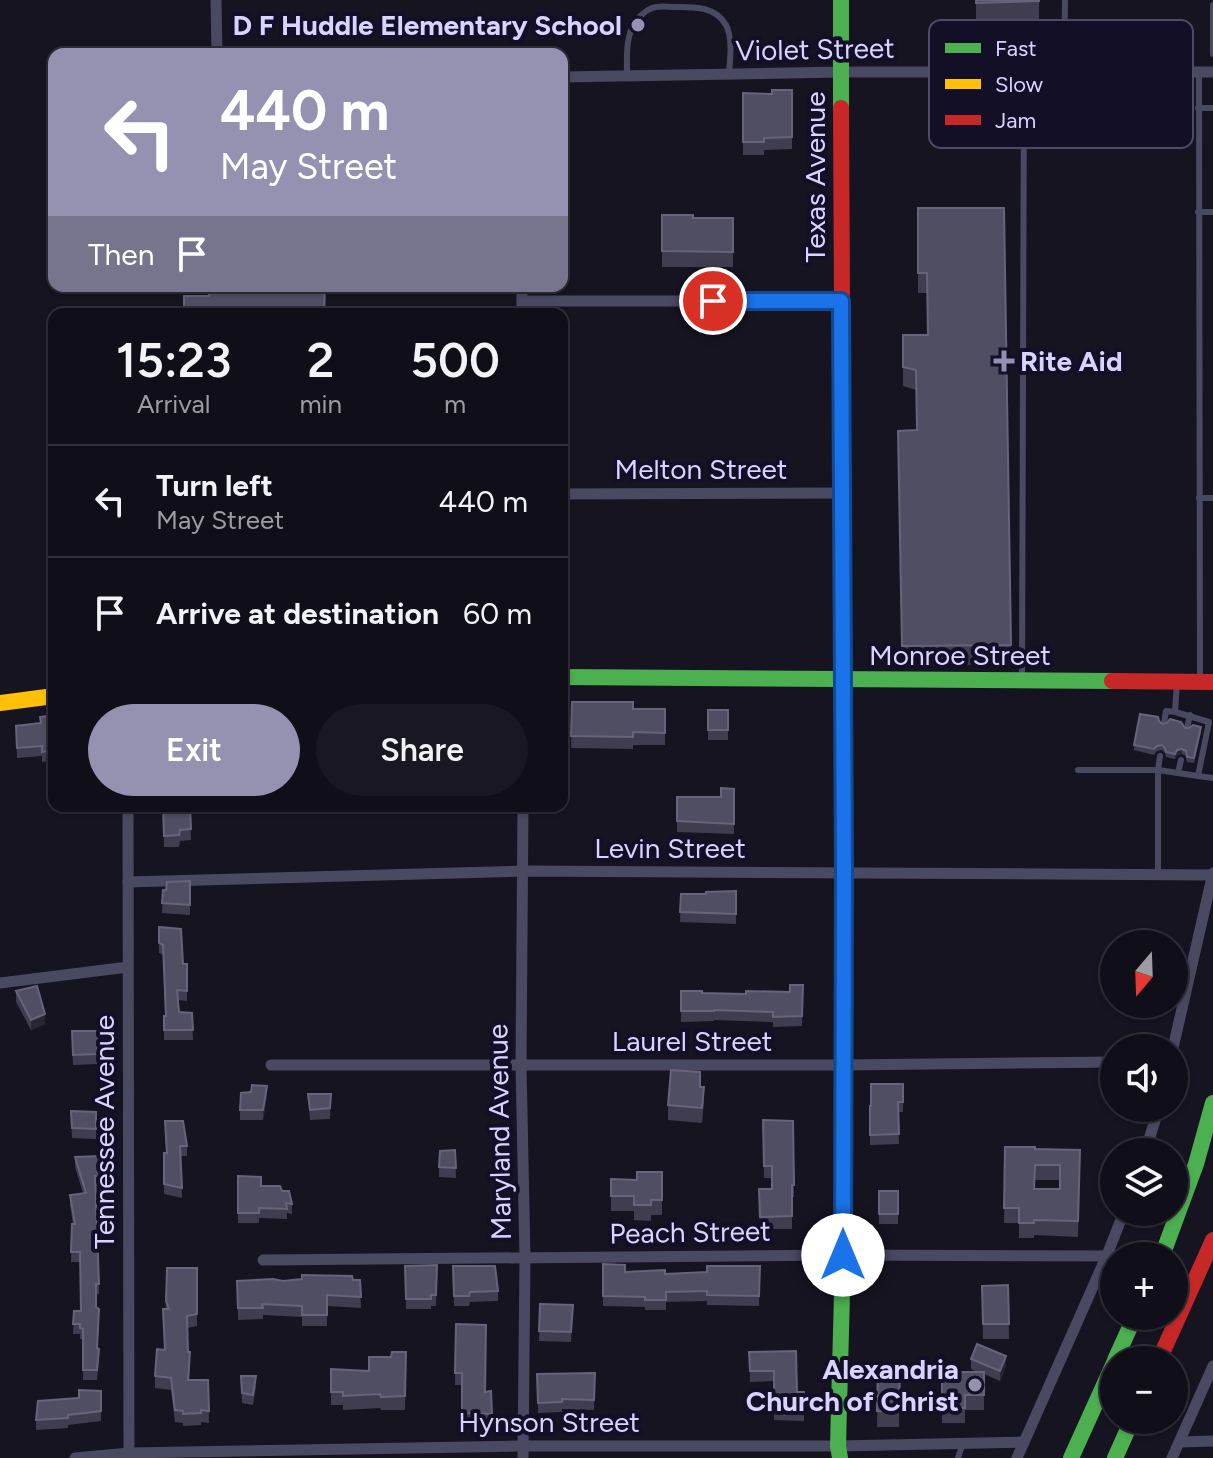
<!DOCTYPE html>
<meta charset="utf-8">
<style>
:root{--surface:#100f19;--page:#191822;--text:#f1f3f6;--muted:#9c9ca2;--line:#302f38;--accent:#9591b1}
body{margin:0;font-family:Figtree,sans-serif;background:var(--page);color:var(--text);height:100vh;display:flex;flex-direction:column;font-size:30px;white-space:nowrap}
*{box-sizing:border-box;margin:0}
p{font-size:26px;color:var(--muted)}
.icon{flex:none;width:44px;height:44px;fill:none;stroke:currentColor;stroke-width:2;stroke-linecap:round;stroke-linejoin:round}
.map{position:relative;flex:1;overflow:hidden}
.details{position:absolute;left:48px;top:308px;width:520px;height:504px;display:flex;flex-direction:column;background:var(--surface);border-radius:16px;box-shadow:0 2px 6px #0004,0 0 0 2px var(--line)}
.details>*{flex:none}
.hud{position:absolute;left:48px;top:48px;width:520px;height:244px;border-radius:16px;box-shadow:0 2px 6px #0004,0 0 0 2px var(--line);background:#9591b1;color:#fff;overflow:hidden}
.needle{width:52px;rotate:199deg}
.fabs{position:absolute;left:1100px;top:930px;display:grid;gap:16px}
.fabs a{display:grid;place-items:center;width:88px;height:88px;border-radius:50%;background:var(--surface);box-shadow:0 2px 6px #0004,0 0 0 2px var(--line);font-size:40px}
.pin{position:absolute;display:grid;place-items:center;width:68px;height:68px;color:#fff;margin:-34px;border:4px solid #fff;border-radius:50%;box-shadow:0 2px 8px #0007}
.me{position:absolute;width:88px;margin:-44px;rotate:0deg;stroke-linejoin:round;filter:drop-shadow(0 0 6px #0008)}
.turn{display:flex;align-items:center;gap:28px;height:168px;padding:0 40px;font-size:36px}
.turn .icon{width:104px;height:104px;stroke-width:2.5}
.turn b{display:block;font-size:56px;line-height:68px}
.then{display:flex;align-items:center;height:76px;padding:0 40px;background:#0003;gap:16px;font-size:30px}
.eta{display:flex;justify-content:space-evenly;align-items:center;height:136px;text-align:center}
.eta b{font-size:48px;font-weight:600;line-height:56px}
.cta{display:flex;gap:16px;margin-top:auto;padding:16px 40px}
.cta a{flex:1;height:92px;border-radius:48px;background:var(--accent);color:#fff;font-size:32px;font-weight:600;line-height:92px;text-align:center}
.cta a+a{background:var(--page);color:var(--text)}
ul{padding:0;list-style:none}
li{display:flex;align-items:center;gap:24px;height:112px;padding:0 40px;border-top:2px solid var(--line)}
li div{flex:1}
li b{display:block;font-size:30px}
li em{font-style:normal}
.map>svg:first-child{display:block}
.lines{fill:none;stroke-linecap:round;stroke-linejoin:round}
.lane{stroke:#4a4962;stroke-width:6}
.street{stroke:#4a4962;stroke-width:11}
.fast{stroke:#4caf50;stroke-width:16}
.slow{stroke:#ffc107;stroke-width:16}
.jam{stroke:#c62828;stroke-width:16}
.wall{fill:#403d50;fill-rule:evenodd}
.shaded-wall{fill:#282635}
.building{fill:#504e63;stroke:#66637b;stroke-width:2;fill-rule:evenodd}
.route-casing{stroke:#114b97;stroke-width:20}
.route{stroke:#1a73e8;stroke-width:14}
.poi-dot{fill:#9591b1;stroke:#130f26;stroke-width:3}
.labels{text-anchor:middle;stroke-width:8;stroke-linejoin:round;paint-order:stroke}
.poi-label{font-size:28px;font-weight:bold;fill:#d9d4ff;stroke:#130f26;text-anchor:end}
.street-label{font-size:28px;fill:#d9d4ff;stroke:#130f26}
.key{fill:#130f26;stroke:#4e4a67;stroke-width:2}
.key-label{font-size:22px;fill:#d9d4ff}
</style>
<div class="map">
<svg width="1213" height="1458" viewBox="0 0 1213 1458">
<rect width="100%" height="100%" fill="#161421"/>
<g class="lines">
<g class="lane">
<path d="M1213 5V54"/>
<path d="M1064 72 1065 0"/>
<path d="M1199 72 1200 680"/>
<path d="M627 76C627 58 625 36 636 21 640 15 649 8 656 7 662 6 670 7 675 7 694 7 715 6 726 25 733 39 730 59 729 74"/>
<path d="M1198 108H1213"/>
<path d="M1198 212H1213"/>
<path d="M1199 498H1213"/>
<path d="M1022 678 1024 73"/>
<path d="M1164 723 1166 711 1175 712"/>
<path d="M1187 728 1190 715"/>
<path d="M1078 770H1158L1198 776 1209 722 1175 712 1177 682"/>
<path d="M1178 773 1181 760"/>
<path d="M1198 776 1213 778"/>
<path d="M1158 875V770L1160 756"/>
<path d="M958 1458 963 1443"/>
</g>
<g class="street">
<path d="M216 0 217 54"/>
<path d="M562 77 841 72H1213"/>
<path d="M522 286V314"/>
<path d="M522 301H841"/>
<path d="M562 494 841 493"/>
<path d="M128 806 129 1457"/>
<path d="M128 882 524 871 1213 875"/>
<path d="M0 983 128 967"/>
<path d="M1173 1048 1213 873"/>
<path d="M271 1065H843L1114 1062"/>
<path d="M1145 1152 1159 1108"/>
<path d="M263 1260 843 1255 1117 1256"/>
<path d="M1180 1442 1213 1441"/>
<path d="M75 1458 129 1453 523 1446H838L1024 1442"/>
<path d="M523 1458 525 1258 521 1065 523 806"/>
<path d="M1017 1458 1107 1255 1124 1212"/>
<path d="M1172 1458 1213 1366"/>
</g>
<g class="fast">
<path d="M841 0V108"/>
<path d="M562 677 1112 681"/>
<path d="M1162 1256 1196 1164 1213 1103"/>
<path d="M1115 1360 1135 1316"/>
<path d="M840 1458 838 1446 843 1255V1074"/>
<path d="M1071 1458 1114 1363"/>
<path d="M1115 1458 1132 1420"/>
</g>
<g class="slow">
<path d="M843 500V1074"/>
<path d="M0 703 54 696"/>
</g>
<g class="jam">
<path d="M841 108 843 500"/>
<path d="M1112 681 1213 682"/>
<path d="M1159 1360 1213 1240"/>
</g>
</g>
<g class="wall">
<path d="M976 0H1039V21L976 23Z"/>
<path d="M792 90V149L764 150V155H743V93L772 94Z"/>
<path d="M918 208H1004L1011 664 902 666 898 431 916 430V390L903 386V335H928L927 293H918Z"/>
<path d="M662 215 693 218H733V267H662Z"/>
<path d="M572 702 633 709H665V745H633V749L571 748Z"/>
<rect x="708" y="710" width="20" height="30"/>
<path d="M54 715V760L42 762V756L17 758 16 726 41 723Z"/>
<path d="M1159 721 1162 724 1201 732 1194 763 1187 762 1186 756 1182 754 1177 755 1175 759 1166 757 1165 753 1162 750 1157 751 1154 755 1134 750V745Z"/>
<path d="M734 789V834L677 832V797H721Z"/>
<path d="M164 806H210V810L190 809 191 840 180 841 179 847H164L163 808H164Z"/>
<path d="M190 881V915L162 913 163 890H166Z"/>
<path d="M681 894 736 914V924L680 922Z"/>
<path d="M159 927 183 964H187V1001L178 1000 179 1012 192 1013 193 1040H164V1016H165L163 955 159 953Z"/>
<path d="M803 985 802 1026 773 1027V1022L714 1020V1021L681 1022V991L702 993 746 994 790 992Z"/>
<path d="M16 991 45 1024 31 1030 16 1002Z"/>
<path d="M98 1031 97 1064 73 1065 72 1041Z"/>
<path d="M903 1084V1112H898L899 1144 870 1145V1106Z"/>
<path d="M700 1087 704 1102 702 1123 668 1120V1105Z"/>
<path d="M308 1094H331L330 1119 310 1120Z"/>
<path d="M267 1096 263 1120H240V1110Z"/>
<path d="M71 1111 96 1112V1139L72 1138Z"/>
<path d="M763 1120 793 1121 794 1197H792V1229H760L759 1189H772V1178H764Z"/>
<path d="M165 1121 187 1146V1156H181L182 1198 164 1194V1153H166Z"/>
<path d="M1005 1147 1080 1150 1078 1237 1034 1235V1238H1019V1223H1004ZM1035 1180H1060V1189H1035Z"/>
<path d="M455 1150 456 1178 439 1177V1167Z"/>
<path d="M102 1156V1186H96L99 1284V1294H96L98 1348 99 1359 97 1380H83V1339H80V1334H73L74 1311H81L80 1262H71L72 1224H73L70 1205V1195L83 1193 75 1167V1157Z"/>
<path d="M662 1172V1215H651V1221L634 1220V1211H611V1179L637 1180Z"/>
<path d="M238 1176 261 1186 282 1191 292 1204V1214L287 1213V1219L259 1218V1223H238Z"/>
<rect x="879" y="1191" width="19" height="33"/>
<path d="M603 1264 625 1272 665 1274 707 1272 760 1266 759 1306 707 1305V1301L666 1302V1310H645V1307L603 1306Z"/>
<path d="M437 1265 436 1306H431V1309H406L405 1266Z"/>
<path d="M453 1266 498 1291V1301L470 1302 469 1306H454Z"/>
<path d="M167 1268H197V1326L187 1328 188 1352 190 1363 189 1380H208L209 1423 201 1422V1425L183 1426V1423L175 1422 171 1390 155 1388V1376L164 1350Z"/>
<path d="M360 1280 361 1308 327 1306V1326H302V1317L263 1315V1319L238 1320 237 1281Z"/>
<path d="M1008 1285 1009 1339H983L982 1286Z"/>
<path d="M540 1304 573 1305 571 1342 539 1341Z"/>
<path d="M456 1324 485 1392 491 1391 492 1426 462 1425V1385H455Z"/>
<path d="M796 1351 797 1392H804V1421L774 1420V1381L750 1382 749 1352Z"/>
<path d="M406 1352 405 1410H381L380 1408 343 1410V1405H331V1369L369 1371 391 1357Z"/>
<path d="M971 1359 1006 1366 1000 1381 984 1374V1410H965V1423H942V1372H977L971 1369Z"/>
<path d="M878 1366H900L899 1427H877Z"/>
<path d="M595 1373 594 1410 562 1409V1412L538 1413 537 1374Z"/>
<path d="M241 1376 256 1386 253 1405 242 1403Z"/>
<path d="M101 1391V1421L68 1425V1428L36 1430V1420L79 1398Z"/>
</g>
<g class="shaded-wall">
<path d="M1182 749V754L1177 755 1175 759V754L1177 750Z"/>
<path d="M45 1014V1024L31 1030V1020Z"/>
<path d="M267 1086V1096L263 1120V1110Z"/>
<path d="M1006 1356V1366L1000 1381V1371Z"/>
</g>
<g class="building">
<path d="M976 0H1039V1L976 3Z"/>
<path d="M772 90H792V137L764 138V142H743V93L772 94Z"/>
<path d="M918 208H1004L1011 645 902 646 898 431 917 430 916 370 903 367V335H928L927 273H918Z"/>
<path d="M662 215H693V218H733V252L662 251Z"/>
<path d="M211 286H325L324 314H184V296H209Z"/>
<path d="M572 702H633V709H665V733L633 732V737L571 736Z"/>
<rect x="708" y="710" width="20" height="20"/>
<path d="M1140 714 1158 717 1159 721 1162 724 1167 723 1170 719 1181 722 1185 728H1189L1193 725 1201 727 1194 758 1187 757 1186 751 1182 749 1177 750 1175 754 1166 752 1165 748 1162 745 1157 746 1154 749 1134 745Z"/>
<path d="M54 715V750L42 752V746L17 748 16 726 41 723 40 717Z"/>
<path d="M721 788 734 789V824L677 821V797H721Z"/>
<path d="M166 806H190L191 829 180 830 179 835 164 836 163 808H166Z"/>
<path d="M190 881V905L162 903 163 890H166L167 882Z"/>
<path d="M736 891V914L680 912 681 894H706V892Z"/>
<path d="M159 927 181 929 183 964H187V991L177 990 179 1012 192 1013 193 1030H164V1016H166L163 945 159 943Z"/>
<path d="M790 985H803L802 1016 773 1017V1012L714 1010V1011H681V991H702V993L746 994V991L790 992Z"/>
<path d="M37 986 45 1014 31 1020 16 991Z"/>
<path d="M72 1031H98L97 1054 73 1055Z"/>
<path d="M671 1070 700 1072V1087H704L702 1108 668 1105Z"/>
<path d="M871 1084H903V1102H898L899 1134 870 1135V1106H871Z"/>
<path d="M252 1085 267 1086 263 1110H240L241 1093 251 1092Z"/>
<path d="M308 1094H331L330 1108 310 1110Z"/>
<path d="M71 1111 96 1112V1129L72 1128Z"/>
<path d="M763 1120 793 1121 794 1185H792V1216L760 1217 759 1189H772V1166H764Z"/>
<path d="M165 1121H183L187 1146H180L182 1188 164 1184V1153H167Z"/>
<path d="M1005 1147H1035V1149L1080 1150 1078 1221 1034 1220V1223H1019V1208H1004ZM1035 1165H1060V1189H1034Z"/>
<path d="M455 1150 456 1168 439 1167 440 1151Z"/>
<path d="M102 1156V1176H95L99 1284H96V1307L99 1309 97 1348 99 1349 97 1370H83V1329L80 1328V1324H73L74 1311H81L80 1252H71L72 1224H75L70 1195 86 1193 75 1157Z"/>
<path d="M637 1172H662V1200H651V1205H634V1196H611V1179L637 1180Z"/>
<path d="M238 1176 261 1177V1186H280L282 1191H289L292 1204 286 1203 287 1209 259 1208V1213H238Z"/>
<rect x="879" y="1191" width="19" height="23"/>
<path d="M603 1264 625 1265V1272L665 1270V1274L707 1272V1266H760L759 1296 707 1295V1291L666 1292V1300H645V1297L603 1296Z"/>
<path d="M437 1265 436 1295H431V1299H406L405 1266Z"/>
<path d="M453 1266H495L498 1291 470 1292 469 1296H454Z"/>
<path d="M167 1268H197V1314L187 1316 188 1352H190L188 1380H208L209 1411 201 1410V1413L183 1414V1411L175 1410 171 1378 155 1376 157 1349 165 1350 163 1309H169L166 1301Z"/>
<path d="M302 1275 352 1276 353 1280H360L361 1297 327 1295V1315H302V1306L262 1304 263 1308H238L237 1281 273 1279 283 1281 302 1279Z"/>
<path d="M1008 1285 1009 1324H983L982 1286Z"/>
<path d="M540 1304 573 1305 571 1332 539 1331Z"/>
<path d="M456 1324 486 1325 485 1392 491 1391 492 1414 462 1413V1373H455Z"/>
<path d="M977 1344 1006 1356 1000 1371 971 1359Z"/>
<path d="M796 1351 797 1392H804V1410H774V1371H750L749 1352Z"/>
<path d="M392 1352H406L405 1396 381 1397 380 1394 343 1396V1392H331V1369L369 1371V1357H391Z"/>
<path d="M878 1366H900L899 1412 877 1411Z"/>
<path d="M942 1372H984V1395H965V1408H942Z"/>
<path d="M595 1373 594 1400 562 1399V1402L538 1403 537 1374Z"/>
<path d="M241 1376H256L253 1395 242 1393Z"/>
<path d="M79 1390 101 1391V1411L68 1415V1418L36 1420 38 1401 79 1398Z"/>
</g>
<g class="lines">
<defs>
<path id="route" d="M713 301H841L844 873 843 1255"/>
</defs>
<use href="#route" class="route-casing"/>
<use href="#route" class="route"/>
</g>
<g class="poi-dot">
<circle cx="638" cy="25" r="8"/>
<path d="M1000 349h8v8h8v8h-8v8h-8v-8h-8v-8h8z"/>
<circle cx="975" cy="1385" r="8"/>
</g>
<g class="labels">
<g class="poi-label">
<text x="622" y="35">D F Huddle Elementary School</text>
<text x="1020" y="371" text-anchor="start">Rite Aid</text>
<text x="959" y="1379">Alexandria<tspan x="959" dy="32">Church of Christ</tspan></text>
</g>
<g class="street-label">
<text transform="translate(815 49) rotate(-1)" y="10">Violet Street</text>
<text transform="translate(815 177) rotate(-90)" y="10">Texas Avenue</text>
<text x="701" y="479">Melton Street</text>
<text x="960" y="665">Monroe Street</text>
<text x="670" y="858">Levin Street</text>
<text x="692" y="1051">Laurel Street</text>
<text transform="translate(104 1132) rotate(-90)" y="10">Tennessee Avenue</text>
<text transform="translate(499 1132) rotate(-91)" y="10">Maryland Avenue</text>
<text transform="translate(690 1232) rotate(-1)" y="10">Peach Street</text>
<text x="549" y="1432">Hynson Street</text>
</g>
</g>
<rect x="929" y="20" width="264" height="128" rx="12" class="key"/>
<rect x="945" y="43" width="36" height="10" fill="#4caf50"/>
<rect x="945" y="79" width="36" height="10" fill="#ffc107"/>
<rect x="945" y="115" width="36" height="10" fill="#c62828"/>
<g class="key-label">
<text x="995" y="56">Fast</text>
<text x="995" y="92">Slow</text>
<text x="995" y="128">Jam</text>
</g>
</svg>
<div class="fabs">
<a><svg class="needle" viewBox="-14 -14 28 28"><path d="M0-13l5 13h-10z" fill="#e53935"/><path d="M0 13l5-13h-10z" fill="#9c9ca2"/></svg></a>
<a><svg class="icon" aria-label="sound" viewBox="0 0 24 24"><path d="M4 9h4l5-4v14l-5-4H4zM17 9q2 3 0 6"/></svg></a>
<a><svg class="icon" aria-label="layers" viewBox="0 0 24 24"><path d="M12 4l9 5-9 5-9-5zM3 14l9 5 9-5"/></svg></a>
<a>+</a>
<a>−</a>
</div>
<div class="pin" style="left:713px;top:301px;background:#d93025"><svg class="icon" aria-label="arrive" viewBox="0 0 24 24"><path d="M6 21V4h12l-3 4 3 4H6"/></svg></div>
<svg class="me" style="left:843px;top:1255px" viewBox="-20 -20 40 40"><circle r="19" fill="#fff"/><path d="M0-13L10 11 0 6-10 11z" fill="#1a73e8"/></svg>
<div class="hud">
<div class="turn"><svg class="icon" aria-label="left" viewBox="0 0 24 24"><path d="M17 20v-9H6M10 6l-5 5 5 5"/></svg><div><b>440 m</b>May Street</div></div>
<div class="then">Then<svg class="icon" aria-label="arrive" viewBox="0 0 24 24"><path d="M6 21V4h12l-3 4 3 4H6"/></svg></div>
</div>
<section class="details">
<div class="eta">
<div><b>15:23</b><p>Arrival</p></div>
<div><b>2</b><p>min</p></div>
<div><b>500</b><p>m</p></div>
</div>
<ul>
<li><svg class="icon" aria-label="left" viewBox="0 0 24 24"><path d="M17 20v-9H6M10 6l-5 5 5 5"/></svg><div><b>Turn left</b><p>May Street</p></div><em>440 m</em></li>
<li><svg class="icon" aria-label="arrive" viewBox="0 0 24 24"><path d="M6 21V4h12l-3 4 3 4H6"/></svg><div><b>Arrive at destination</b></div><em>60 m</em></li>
</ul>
<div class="cta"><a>Exit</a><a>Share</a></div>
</section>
</div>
